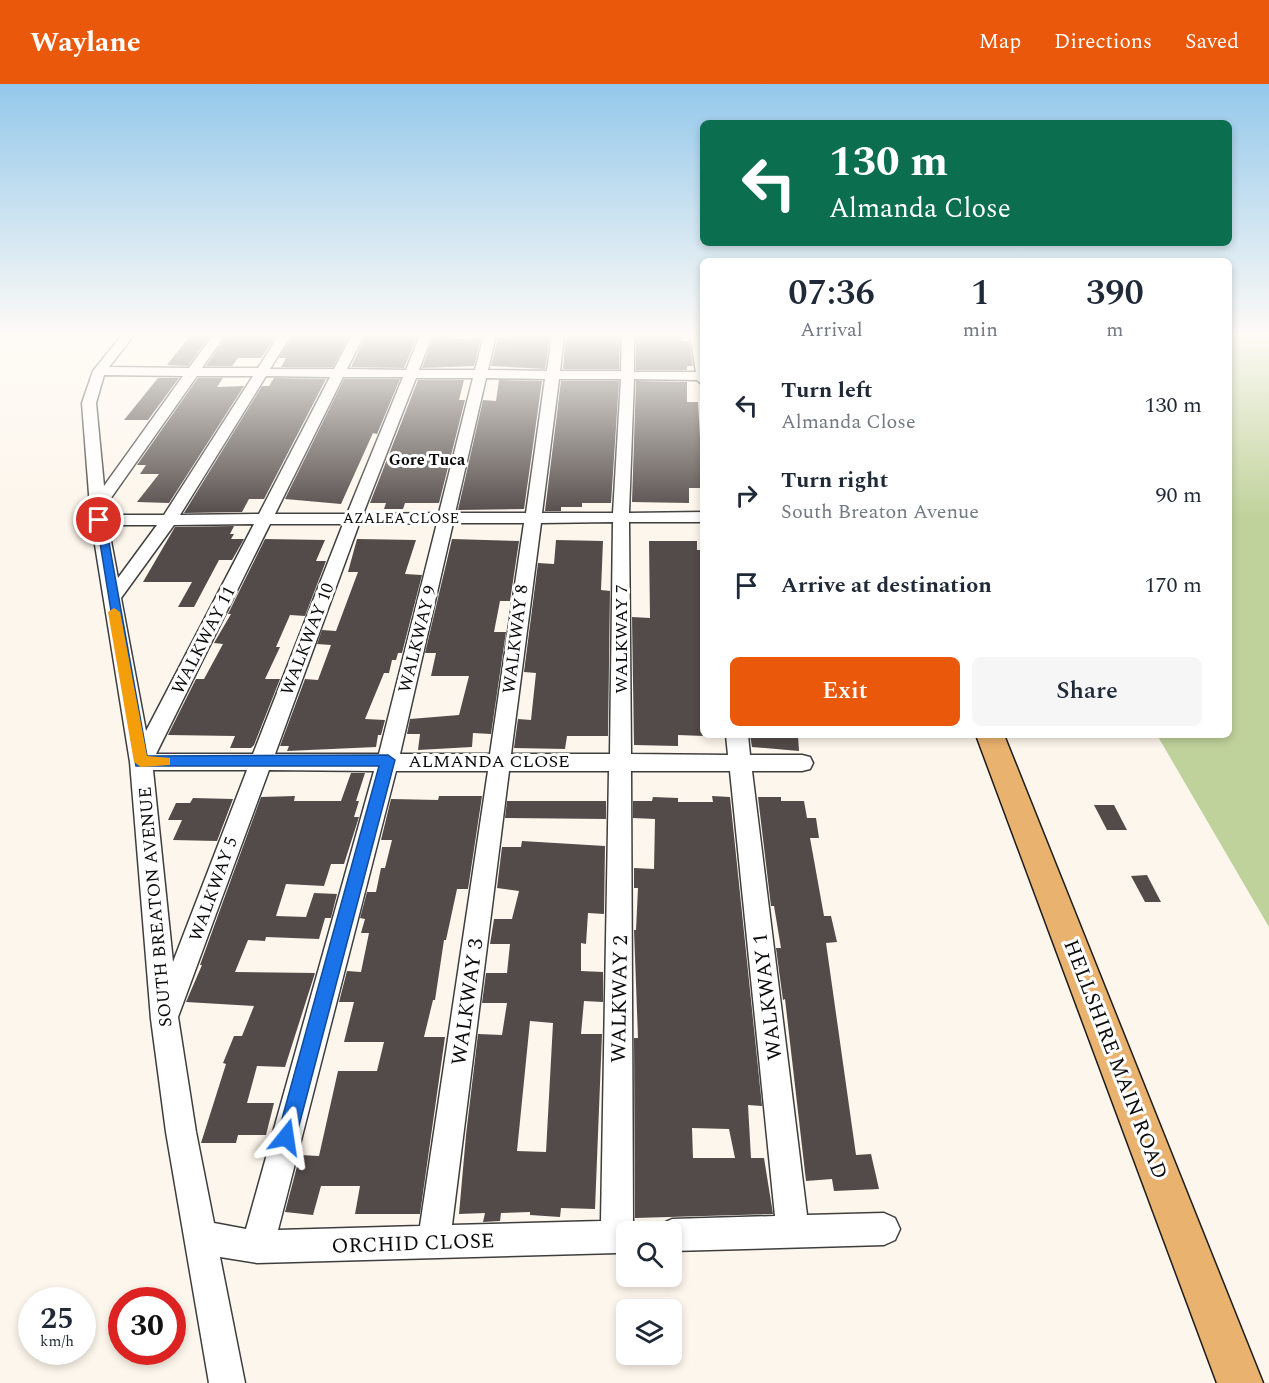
<!DOCTYPE html>
<style>
:root{--surface:#fff;--page:#f6f6f7;--text:#1f2937;--muted:#747a83;--accent:#ea580c}
body{margin:0;font-family:Spectral,serif;background:var(--page);color:var(--text);height:100vh;display:flex;flex-direction:column;font-size:22px;white-space:nowrap}
*{box-sizing:border-box;margin:0}
p{font-size:20px;color:var(--muted)}
.icon{flex:none;width:33px;height:33px;fill:none;stroke:currentColor;stroke-width:2;stroke-linecap:round;stroke-linejoin:round}
.map{position:relative;flex:1;overflow:hidden}
.details{position:absolute;left:700px;top:174px;width:532px;height:480px;display:flex;flex-direction:column;background:var(--surface);border-radius:9px;box-shadow:0 3px 9px #0003}
.details>*{flex:none}
.banner{position:absolute;left:700px;top:36px;width:532px;height:126px;border-radius:9px;box-shadow:0 3px 9px #0003;background:#0b6e4f;color:#fff;overflow:hidden}
.controls{position:absolute;left:616px;top:1137px;display:grid;gap:12px}
.controls a{display:grid;place-items:center;width:66px;height:66px;border-radius:9px;background:var(--surface);box-shadow:0 3px 9px #0003;font-size:30px}
.speed{position:absolute;left:18px;top:1203px;display:flex;gap:12px;font-size:30px;font-weight:700;text-align:center}
.speed>*{display:grid;place-content:center;width:78px;height:78px;border-radius:50%;background:var(--surface);box-shadow:0 3px 9px #0003;line-height:1}
.speed small{font-size:15px;font-weight:400}
.speed .limit{border:9px solid #d22;background:#fff;color:#111}
.pin{position:absolute;display:grid;place-items:center;width:51px;height:51px;color:#fff;margin:-26px;border:3px solid #fff;border-radius:50%;box-shadow:0 2px 6px #0007}
.me{position:absolute;width:66px;margin:-33px;rotate:15deg;stroke-linejoin:round;filter:drop-shadow(0 0 4px #0008)}
.turn{display:flex;align-items:center;gap:21px;height:126px;padding:0 30px;font-size:27px}
.turn .icon{width:78px;height:78px;stroke-width:2.5}
.turn b{display:block;font-size:42px;line-height:51px}
.eta{display:flex;justify-content:space-evenly;align-items:center;height:102px;text-align:center}
.eta b{font-size:36px;font-weight:600;line-height:42px}
.primary-button{display:flex;gap:12px;margin-top:auto;padding:12px 30px}
.primary-button a{flex:1;height:69px;border-radius:9px;background:var(--accent);color:#fff;font-size:24px;font-weight:600;line-height:69px;text-align:center}
.primary-button a+a{background:var(--page);color:var(--text)}
ul{padding:0;list-style:none}
li{display:flex;align-items:center;gap:18px;height:90px;padding:0 30px}
li div{flex:1}
li b{display:block;font-size:22px}
li em{font-style:normal}
header{display:flex;align-items:center;gap:36px;box-sizing:border-box;height:84px;padding:0 30px;background:var(--accent);color:#fff}
header strong{font-size:28px}
nav{display:flex;gap:33px;margin-inline-start:auto;font-size:21px}
.map>svg:first-child{display:block}
.forest{fill:#c0d29b}
.building{fill:#534b49;fill-rule:evenodd}
.lines{fill:none;stroke-linecap:round;stroke-linejoin:round}
.minor-casing{stroke:#3e3e3e;stroke-width:3}
.major-casing{stroke:#1c1c1c;stroke-width:3}
.minor{fill:#fff;fill-rule:evenodd}
.major{fill:#eab26f;fill-rule:evenodd}
.route{fill:#1a73e8;stroke:#114b97;stroke-width:1.5}
.slow{fill:#f59e0b}
.labels{text-anchor:middle;stroke-width:6;stroke-linejoin:round;paint-order:stroke}
.far-street-label{font-size:15px;fill:#0b0b0b;stroke:#fff}
.far-neighbourhood-label{font-size:16px;font-weight:bold;fill:#0b0b0b;stroke:#fff}
.street-label{font-size:18px;fill:#0b0b0b;stroke:#fff}
.near-street-label{font-size:21px;fill:#0b0b0b;stroke:#fff}
</style>
<header>
<strong>Waylane</strong>
<nav><a>Map</a><a>Directions</a><a>Saved</a></nav>
</header>
<div class="map">
<svg width="1269" height="1299" viewBox="0 0 1269 1299">
<rect width="100%" height="100%" fill="#fdf6ec"/>
<path class="forest" d="M1230 251H1269V843L1157 651H1230Z"/>
<g class="building">
<path d="M196 251H210L188 282 167 281 189 253Z"/>
<path d="M227 251H277L261 274H238L232 282H206Z"/>
<path d="M293 251H350L333 283H281L286 274H279Z"/>
<path d="M366 251H418L404 284 351 283Z"/>
<path d="M434 251H455L454 255 481 254 474 282 422 284Z"/>
<path d="M509 251H550L545 285 491 282 498 254H508Z"/>
<path d="M566 251H620L619 285H563Z"/>
<path d="M636 251H681L682 257H689L693 282H687V286H636Z"/>
<path d="M158 294H179L148 336H124Z"/>
<path d="M198 294H223L217 303 244 302 169 419 137 418 159 390H140L146 381H137Z"/>
<path d="M274 294 326 295 264 415H249L242 428 184 429 262 302H269Z"/>
<path d="M344 295H400L377 350 373 349 341 420 285 415Z"/>
<path d="M418 296H464L459 316H465L439 419H405L403 425H384L386 419H370Z"/>
<path d="M499 296 542 297 524 425 458 426 483 316 496 317Z"/>
<path d="M561 297H619L611 419H582V423H561V427H545Z"/>
<path d="M636 297 687 298V318H698L703 404H689V419L632 418Z"/>
<path d="M234 442 230 450H234L231 455H244L232 476H219L194 523H178L192 498H143L175 443Z"/>
<path d="M265 455 325 456 316 477H326L305 532 290 531 276 563H280L265 595H280L254 661 251 664H230L235 652 168 651 196 595H204L223 560 214 559 231 530H228Z"/>
<path d="M357 455 416 456 405 490 422 491 402 569H398L396 576H392L389 589H384L365 635 385 636 381 651H378L376 663 287 667 289 662H280L305 595 318 596 331 561 317 560 322 546 336 547 358 488H348Z"/>
<path d="M452 455 519 457 510 517H500L494 548H506L491 650 473 649 472 663 418 666 420 650H407L410 635 459 631 469 592H431L436 569H425Z"/>
<path d="M556 456 603 457 601 506 610 507 608 652H567L565 665 514 664 518 635 531 636 536 589 524 588 538 479 554 480Z"/>
<path d="M649 457H697V466H704V652L678 651V662L634 661 632 533 650 534Z"/>
<path d="M750 651H798L799 667 752 663Z"/>
<path d="M351 689H365L356 717H359L354 733H359L344 780H331L324 802 286 800 276 832 306 833 314 809 337 810 331 834H325L319 855 266 853 265 857 248 856 235 888 315 889 285 983 257 982 247 1019H274L266 1051H238L236 1059H201L226 980 223 979 234 952H242L254 922 186 918 202 881H200L261 713 295 712 294 717H341Z"/>
<path d="M439 712H482L468 805H457L446 856H444L435 916H433L424 953H445L420 1130H355L360 1102H321L313 1131 285 1128 300 1071 319 1072 338 987H377L384 958H344L354 918H339L347 887 361 888 369 849H361L365 835 360 834 367 808H376L381 784H385L392 756H381L391 715 438 716Z"/>
<path d="M712 712 730 713 762 1022 748 1021 751 1074H764L773 1130 635 1134 634 954H638L634 846H636L638 804H634V784L654 785 655 735 633 734V717H652L653 713 678 714V718H713ZM692 1044 729 1045 735 1074H693Z"/>
<path d="M758 713H781V717H804L807 734H816L819 754H810L824 832H831L837 858 826 859 856 1071 871 1070 879 1105 834 1107 832 1095 806 1097 785 915 783 916 776 864H781L774 822H771Z"/>
<path d="M193 714 233 715 217 757 173 756 182 736H168L176 719H190Z"/>
<path d="M507 717H606V735L505 734Z"/>
<path d="M1094 721H1114L1127 746H1107Z"/>
<path d="M522 757 605 762 604 830 588 829 586 860 581 859V887L603 888V918L584 917 581 950H602L595 1125 561 1124 560 1133 530 1131V1128L501 1129 500 1137 483 1138 485 1129 459 1130 466 1051 478 950 502 951 507 919H482L486 889H507L510 860H490L494 835H512L519 807 497 804 502 763H521ZM530 937 553 939 546 1068 517 1067Z"/>
<path d="M1147 791 1161 818H1145L1131 792Z"/>
</g>
<g class="lines">
<defs>
<path id="minor" d="M122 251H134L109 283 189 284 213 251H225L202 284H258L279 251H291L270 285H334L352 251H364L347 285 406 286 420 251H432L419 286H475L484 251H496L488 286 547 287 552 251H564L560 287H621L622 251H634V288H696L690 251H702L704 302 697 296 634 295 629 429 704 428V438H629L631 670 728 671 726 651H748L750 671H802L810 673 813 679 810 685 802 687H752L807 1131 884 1129 895 1134 900 1145 895 1156 884 1161 672 1167V1148H657L661 1140 672 1135 775 1132 730 687H631L633 1138 638 1141 641 1148H627V1168L617 1169 257 1179 220 1173 245 1299H209L166 1048 151 935 130 678 91 436 82 319 93 287ZM104 291 183 292 104 402 96 319ZM197 292H253L164 431H107L106 421ZM266 292 330 293 259 430 180 431ZM343 293H403L347 430H275ZM416 294H473L439 429 363 430ZM486 294 545 295 526 429H455ZM559 295H621L613 429H542ZM613 438 610 670H511L541 439ZM437 439 379 670H275L359 440ZM453 439H524L490 670H400ZM254 440 146 647 121 514 174 441ZM270 440H343L253 670H156ZM108 441H157L118 494ZM153 686H247L173 878ZM269 686 374 687 246 1145 214 1139 196 1048 178 933ZM396 687H488L420 1142 278 1146ZM509 687H609L601 1137 452 1141Z"/>
<path id="major" d="M976 651H1004L1263 1299H1217Z"/>
</defs>
<use href="#minor" class="minor-casing"/>
<use href="#major" class="major-casing"/>
<use href="#minor" class="minor"/>
<use href="#major" class="major"/>
</g>
<linearGradient id="sky" x2="0" y2="1"><stop stop-color="#94c8eb"/><stop offset="0.58" stop-color="#fefbf6"/><stop offset="1" stop-color="#fefbf6" stop-opacity="0"/></linearGradient>
<rect width="1269" height="433" fill="url(#sky)"/>
<path class="route" d="M96 434 105 436 147 672 388 671 395 676 296 1053 293 1060 286 1062 280 1060 277 1053 379 682H136Z"/>
<path class="slow" d="M114 524 120 528 147 672 170 674V681L141 683 134 678 108 528Z"/>
<g class="labels">
<g class="far-street-label">
<text x="401" y="439">AZALEA CLOSE</text>
</g>
<g class="far-neighbourhood-label">
<text x="427" y="381">Gore Tuca</text>
</g>
<g class="street-label">
<text transform="translate(307 555) rotate(-69)" y="6">WALKWAY 10</text>
<text transform="translate(417 555) rotate(-76)" y="6">WALKWAY 9</text>
<text transform="translate(515 555) rotate(-83)" y="6">WALKWAY 8</text>
<text transform="translate(621 555) rotate(-90)" y="6">WALKWAY 7</text>
<text transform="translate(203 556) rotate(-63)" y="6">WALKWAY 11</text>
<text x="489" y="683">ALMANDA CLOSE</text>
<text transform="translate(213 805) rotate(-70)" y="6">WALKWAY 5</text>
<text transform="translate(155 823) rotate(-95)" y="6">SOUTH BREATON AVENUE</text>
</g>
<g class="near-street-label">
<text transform="translate(767 913) rotate(-97)" y="7">WALKWAY 1</text>
<text transform="translate(619 915) rotate(-89)" y="7">WALKWAY 2</text>
<text transform="translate(467 918) rotate(-82)" y="7">WALKWAY 3</text>
<text transform="translate(1116 975) rotate(69)" y="7">HELLSHIRE MAIN ROAD</text>
<text transform="translate(413 1159) rotate(-2)" y="7">ORCHID CLOSE</text>
</g>
</g>
</svg>
<div class="controls">
<a><svg class="icon" aria-label="search" viewBox="0 0 24 24"><circle cx="10" cy="10" r="6"/><path d="M15 15l6 6"/></svg></a>
<a><svg class="icon" aria-label="layers" viewBox="0 0 24 24"><path d="M12 4l9 5-9 5-9-5zM3 14l9 5 9-5"/></svg></a>
</div>
<div class="speed"><div>25<small>km/h</small></div><div class="limit">30</div></div>
<div class="pin" style="left:99px;top:436px;background:#d93025"><svg class="icon" aria-label="arrive" viewBox="0 0 24 24"><path d="M6 21V4h12l-3 4 3 4H6"/></svg></div>
<svg class="me" style="left:286px;top:1053px" viewBox="-20 -20 40 40"><path d="M0-17L14 15 0 8-14 15z" fill="#1a73e8" stroke="#fff" stroke-width="4"/></svg>
<div class="banner">
<div class="turn"><svg class="icon" aria-label="left" viewBox="0 0 24 24"><path d="M17 20v-9H6M10 6l-5 5 5 5"/></svg><div><b>130 m</b>Almanda Close</div></div>
</div>
<section class="details">
<div class="eta">
<div><b>07:36</b><p>Arrival</p></div>
<div><b>1</b><p>min</p></div>
<div><b>390</b><p>m</p></div>
</div>
<ul>
<li><svg class="icon" aria-label="left" viewBox="0 0 24 24"><path d="M17 20v-9H6M10 6l-5 5 5 5"/></svg><div><b>Turn left</b><p>Almanda Close</p></div><em>130 m</em></li>
<li><svg class="icon" aria-label="right" viewBox="0 0 24 24"><path d="M7 20v-9h11M14 6l5 5-5 5"/></svg><div><b>Turn right</b><p>South Breaton Avenue</p></div><em>90 m</em></li>
<li><svg class="icon" aria-label="arrive" viewBox="0 0 24 24"><path d="M6 21V4h12l-3 4 3 4H6"/></svg><div><b>Arrive at destination</b></div><em>170 m</em></li>
</ul>
<div class="primary-button"><a>Exit</a><a>Share</a></div>
</section>
</div>
